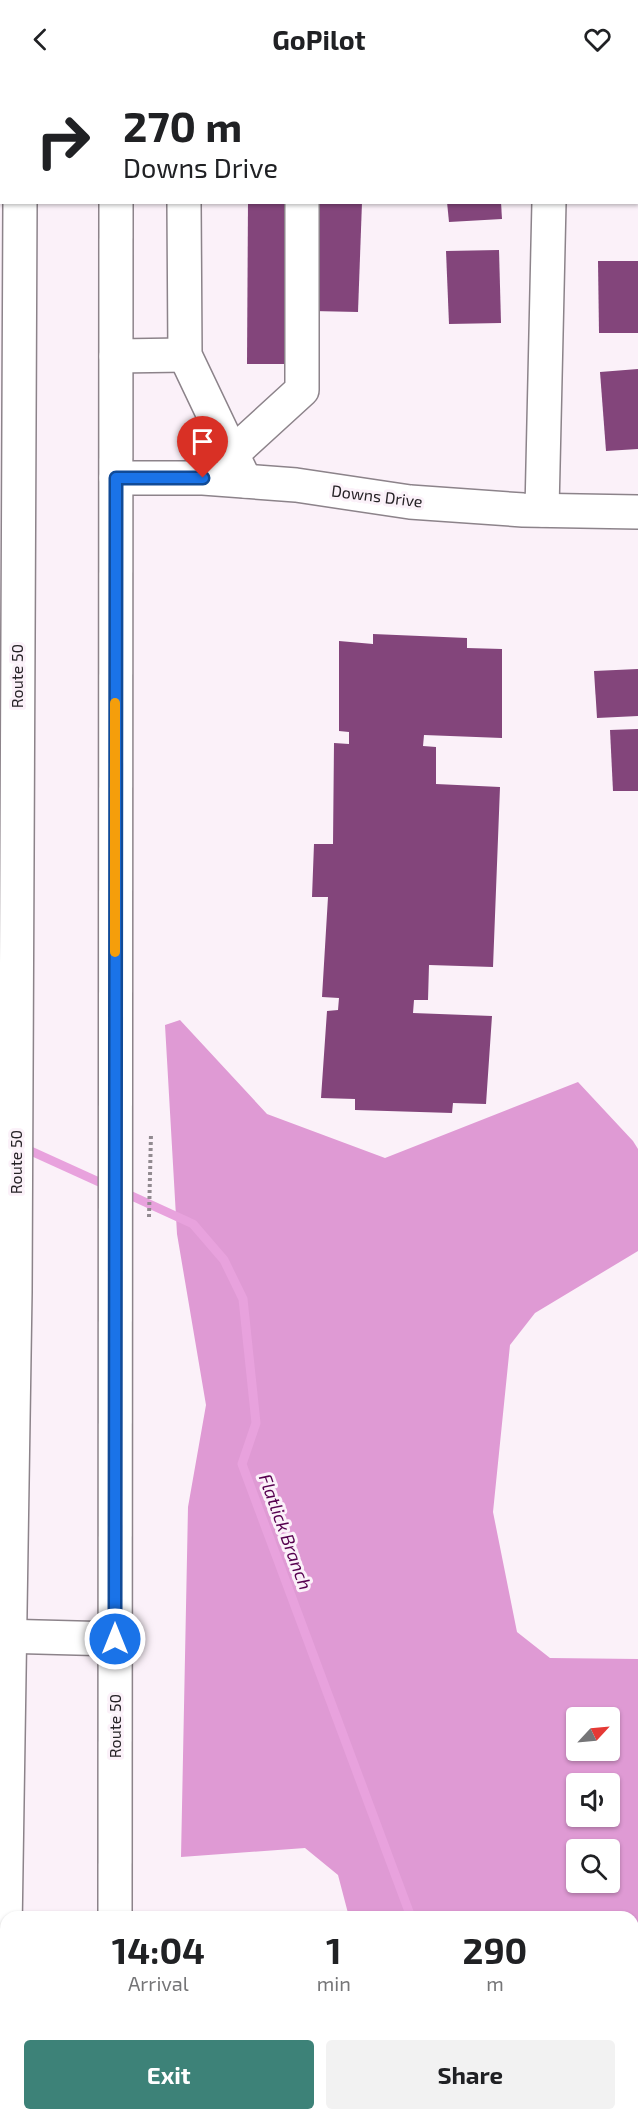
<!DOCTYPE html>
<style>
:root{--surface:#fff;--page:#f2f2f2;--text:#202124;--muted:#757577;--accent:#3d8278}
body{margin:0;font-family:"Exo 2",sans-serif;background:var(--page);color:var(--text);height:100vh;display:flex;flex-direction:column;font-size:22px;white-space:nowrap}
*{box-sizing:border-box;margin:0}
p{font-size:20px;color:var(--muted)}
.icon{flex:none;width:33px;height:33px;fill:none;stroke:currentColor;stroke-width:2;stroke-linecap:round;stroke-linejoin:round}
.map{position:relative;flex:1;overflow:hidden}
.sheet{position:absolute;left:0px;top:1833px;width:639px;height:210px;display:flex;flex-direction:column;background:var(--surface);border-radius:18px 18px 0 0;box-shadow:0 2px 4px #0004}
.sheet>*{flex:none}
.top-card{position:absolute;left:0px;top:0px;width:639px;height:126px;box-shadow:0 2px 4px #0004;background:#fff;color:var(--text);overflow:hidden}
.needle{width:39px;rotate:64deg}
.fabs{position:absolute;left:566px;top:1629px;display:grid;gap:12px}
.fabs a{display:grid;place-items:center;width:54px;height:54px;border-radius:6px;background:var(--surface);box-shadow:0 2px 4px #0004;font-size:30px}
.pin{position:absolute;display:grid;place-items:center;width:51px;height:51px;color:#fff;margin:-62px -26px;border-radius:50% 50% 50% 0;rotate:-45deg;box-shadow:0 0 6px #0007}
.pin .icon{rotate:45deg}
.me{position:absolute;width:66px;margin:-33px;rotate:0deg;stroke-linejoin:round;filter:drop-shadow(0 0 4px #0008)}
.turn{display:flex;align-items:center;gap:21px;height:126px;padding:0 24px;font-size:27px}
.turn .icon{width:78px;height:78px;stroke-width:2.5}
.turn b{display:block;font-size:42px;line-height:51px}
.eta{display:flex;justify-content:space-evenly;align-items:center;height:102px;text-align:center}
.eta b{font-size:36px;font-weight:700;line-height:42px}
.action{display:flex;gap:12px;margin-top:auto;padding:12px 24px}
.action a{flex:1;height:69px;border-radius:6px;background:var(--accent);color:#fff;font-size:24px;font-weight:700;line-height:69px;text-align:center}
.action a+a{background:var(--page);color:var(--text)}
header{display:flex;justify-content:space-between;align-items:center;height:78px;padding:0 24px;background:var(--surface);font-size:27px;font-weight:700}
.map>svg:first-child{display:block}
.forest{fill:#df9ad4;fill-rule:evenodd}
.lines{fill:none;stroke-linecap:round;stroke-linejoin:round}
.stream{stroke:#e8a2dd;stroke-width:9}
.building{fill:#83457b}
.minor-casing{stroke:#8c838a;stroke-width:36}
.highway-casing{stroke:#8c838a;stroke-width:36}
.path{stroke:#918a90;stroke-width:4;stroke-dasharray:3 3;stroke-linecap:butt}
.minor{stroke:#fff;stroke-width:33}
.highway{stroke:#fff;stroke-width:33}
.route-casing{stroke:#114b97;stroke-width:15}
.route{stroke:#1a73e8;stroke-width:10}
.slow{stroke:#f59e0b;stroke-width:10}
.labels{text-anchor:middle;stroke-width:6;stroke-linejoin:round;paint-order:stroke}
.street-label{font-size:16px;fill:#262226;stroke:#fbf1f9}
.water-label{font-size:18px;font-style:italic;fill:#56004f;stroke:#fbf1f9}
</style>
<header><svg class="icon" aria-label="back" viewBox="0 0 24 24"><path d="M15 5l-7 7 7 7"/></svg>GoPilot<svg class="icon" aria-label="heart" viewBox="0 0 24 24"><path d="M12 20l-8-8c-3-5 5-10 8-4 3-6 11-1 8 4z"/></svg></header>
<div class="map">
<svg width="638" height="2043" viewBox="0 0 638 2043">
<rect width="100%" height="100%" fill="#fbf1f9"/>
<path class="forest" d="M180 942 267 1036 385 1080 578 1004 633 1063 638 1071V1173L535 1235 510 1267 493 1434 517 1554 550 1580 638 1581V2043H450L446 2037H633V1839H349L338 1797 305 1770 181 1779 188 1429 206 1327 177 1156 165 947ZM576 1640H609V1672H576ZM576 1706H609V1738H576ZM576 1772H609V1804H576Z"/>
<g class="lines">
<g class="stream">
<path d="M22 1069 110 1109"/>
<path d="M123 1114 193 1146 224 1182 243 1221 256 1345 242 1386 411 1839"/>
<path d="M536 2037 540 2043"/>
</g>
</g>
<g class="building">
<path d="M248 124H285L284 286H247Z"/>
<path d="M316 124H362L358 234 313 233Z"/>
<path d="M447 124H501L502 141 449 144Z"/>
<path d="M499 172 501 245 449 246 446 173Z"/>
<path d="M598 183H638V255H599Z"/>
<path d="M638 291V371L606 373 600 294Z"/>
<path d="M373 556 467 560V570L502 571V660L424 657 423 668 436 669V706L500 709 493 889 429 887 428 922H414L413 935 492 938 486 1026 453 1025 452 1035 355 1032V1021L321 1020 327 933 338 932 339 920 322 919 328 819H312L314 766H333L334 665 349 666V654L339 653V563L373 566Z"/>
<path d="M638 591V638L597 640 594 593Z"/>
<path d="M638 651V713H613L610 652Z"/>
<path d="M268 2037H287L295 2043H264Z"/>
</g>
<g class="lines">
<defs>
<g id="minor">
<path d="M188 2V0"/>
<path d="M184 124 185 277 245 403"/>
<path d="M116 278 185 277"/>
<path d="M232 376 302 312V124"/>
<path d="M116 400H203L296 407 410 424 523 432 638 434"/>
<path d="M542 432 549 124"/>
<path d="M0 1558 115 1561"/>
</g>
<g id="highway">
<path d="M21 0V2"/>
<path d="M119 2V0"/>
<path d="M115 1839 116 124"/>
<path d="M2 2043 15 1214 20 124"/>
<path d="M115 2043V2037"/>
</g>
</defs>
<use href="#minor" class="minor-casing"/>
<use href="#highway" class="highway-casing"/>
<path class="path" d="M149 1139 151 1056"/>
<use href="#minor" class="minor"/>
<use href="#highway" class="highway"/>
</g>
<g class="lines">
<defs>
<path id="route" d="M115 1561 116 400H203"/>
</defs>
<use href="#route" class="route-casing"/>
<use href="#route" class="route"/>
<path class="slow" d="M115 874V625"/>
</g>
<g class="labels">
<g class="street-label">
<text transform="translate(377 418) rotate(7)" y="6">Downs Drive</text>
<text transform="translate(17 598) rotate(-90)" y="6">Route 50</text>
<text transform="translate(16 1084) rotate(-90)" y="6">Route 50</text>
<text transform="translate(115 1648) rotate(-90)" y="6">Route 50</text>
</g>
<g class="water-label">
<text transform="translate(285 1454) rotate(70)" y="6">Flatlick Branch</text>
</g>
</g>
</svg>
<div class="fabs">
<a><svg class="needle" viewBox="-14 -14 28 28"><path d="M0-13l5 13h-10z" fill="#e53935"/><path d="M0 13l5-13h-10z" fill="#757577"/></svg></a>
<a><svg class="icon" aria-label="sound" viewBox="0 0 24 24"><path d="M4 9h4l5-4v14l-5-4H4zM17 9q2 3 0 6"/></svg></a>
<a><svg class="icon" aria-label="search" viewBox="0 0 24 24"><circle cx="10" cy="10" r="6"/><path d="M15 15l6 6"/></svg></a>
</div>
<div class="pin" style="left:203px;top:400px;background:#d93025"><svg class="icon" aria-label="arrive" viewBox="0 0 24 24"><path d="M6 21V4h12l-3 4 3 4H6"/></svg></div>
<svg class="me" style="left:115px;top:1561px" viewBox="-20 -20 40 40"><circle r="17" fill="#1a73e8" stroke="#fff" stroke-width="3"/><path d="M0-11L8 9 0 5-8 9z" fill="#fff"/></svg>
<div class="top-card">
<div class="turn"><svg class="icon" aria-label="right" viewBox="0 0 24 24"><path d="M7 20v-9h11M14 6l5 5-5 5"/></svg><div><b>270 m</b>Downs Drive</div></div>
</div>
<section class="sheet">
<div class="eta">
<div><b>14:04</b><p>Arrival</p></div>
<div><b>1</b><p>min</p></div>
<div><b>290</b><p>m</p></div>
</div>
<div class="action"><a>Exit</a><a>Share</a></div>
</section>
</div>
